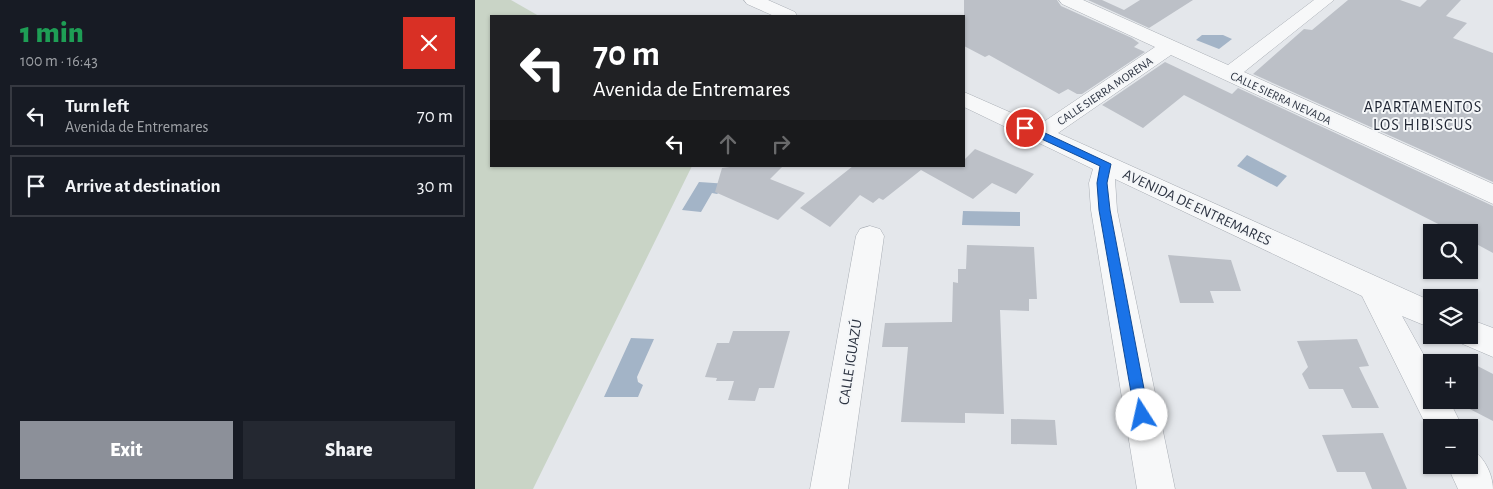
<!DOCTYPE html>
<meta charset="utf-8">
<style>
:root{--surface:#171b24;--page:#242831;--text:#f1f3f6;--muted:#9ea1a6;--line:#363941;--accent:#8c9099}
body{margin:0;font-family:"Alegreya Sans",sans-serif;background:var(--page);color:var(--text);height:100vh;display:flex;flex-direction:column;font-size:19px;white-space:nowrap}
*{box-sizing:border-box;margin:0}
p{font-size:16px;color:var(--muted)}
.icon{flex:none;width:28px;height:28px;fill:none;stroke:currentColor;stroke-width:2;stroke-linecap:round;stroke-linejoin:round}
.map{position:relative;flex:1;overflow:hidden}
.side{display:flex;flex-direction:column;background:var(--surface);width:475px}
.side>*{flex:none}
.hud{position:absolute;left:15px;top:15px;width:475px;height:152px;border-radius:0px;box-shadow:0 1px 4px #0004;background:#202124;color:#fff;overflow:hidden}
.tools{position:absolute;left:948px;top:224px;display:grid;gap:10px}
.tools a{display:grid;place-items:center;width:55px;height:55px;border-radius:0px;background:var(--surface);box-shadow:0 1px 4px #0004;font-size:25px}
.pin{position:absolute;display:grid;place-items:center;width:42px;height:42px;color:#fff;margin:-21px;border:2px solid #fff;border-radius:50%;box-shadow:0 1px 5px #0007}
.me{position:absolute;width:55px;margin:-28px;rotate:350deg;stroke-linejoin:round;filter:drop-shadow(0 0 4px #0008)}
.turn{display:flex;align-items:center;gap:18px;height:105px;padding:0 20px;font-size:22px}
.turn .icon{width:65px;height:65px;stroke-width:2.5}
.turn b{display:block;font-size:35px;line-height:42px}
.lanes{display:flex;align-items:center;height:48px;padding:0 20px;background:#0003;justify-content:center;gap:25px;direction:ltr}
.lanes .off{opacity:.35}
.round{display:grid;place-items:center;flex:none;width:52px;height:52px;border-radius:0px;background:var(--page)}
.head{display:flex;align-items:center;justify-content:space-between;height:85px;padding:0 20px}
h1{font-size:30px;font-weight:800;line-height:38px;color:#1e9e55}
.action{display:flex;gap:10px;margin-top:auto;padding:10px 20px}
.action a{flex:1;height:58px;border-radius:0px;background:var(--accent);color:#fff;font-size:20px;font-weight:800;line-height:58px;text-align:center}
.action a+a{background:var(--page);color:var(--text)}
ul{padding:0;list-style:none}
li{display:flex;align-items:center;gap:15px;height:62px;margin:0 10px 8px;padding:0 10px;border:2px solid var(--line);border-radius:0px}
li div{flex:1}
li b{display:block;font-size:19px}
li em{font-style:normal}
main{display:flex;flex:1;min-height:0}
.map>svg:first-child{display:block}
.green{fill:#c9d4c6}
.water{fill:#a3b4c7}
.building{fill:#bcc0c7}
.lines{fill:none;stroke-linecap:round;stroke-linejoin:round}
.street-casing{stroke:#a9aeb5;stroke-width:1}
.street{fill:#f7f8f9;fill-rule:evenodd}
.route{fill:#1a73e8;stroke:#114b97}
.labels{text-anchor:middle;stroke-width:4;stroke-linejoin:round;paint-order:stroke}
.far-street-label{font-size:12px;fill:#2d3442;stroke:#f4f6f8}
.street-label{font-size:15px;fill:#2d3442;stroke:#f4f6f8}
.neighbourhood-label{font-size:16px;letter-spacing:1px;fill:#1f2533;stroke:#f4f6f8}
</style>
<main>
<section class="side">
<div class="head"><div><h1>1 min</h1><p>100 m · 16:43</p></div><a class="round" style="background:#d93025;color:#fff"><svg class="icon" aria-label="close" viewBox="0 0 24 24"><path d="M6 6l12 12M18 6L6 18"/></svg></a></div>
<ul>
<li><svg class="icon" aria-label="left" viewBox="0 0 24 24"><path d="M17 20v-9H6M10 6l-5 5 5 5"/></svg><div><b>Turn left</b><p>Avenida de Entremares</p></div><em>70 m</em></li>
<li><svg class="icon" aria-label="arrive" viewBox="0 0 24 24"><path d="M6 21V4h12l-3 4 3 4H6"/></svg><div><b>Arrive at destination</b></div><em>30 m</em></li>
</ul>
<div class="action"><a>Exit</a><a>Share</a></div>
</section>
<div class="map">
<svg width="1018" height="489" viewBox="0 0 1018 489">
<rect width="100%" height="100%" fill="#e4e7eb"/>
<path class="green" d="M0 0H36L64 16H16V166H217L58 489H0Z"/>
<g class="water">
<path d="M727 35H748L757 39 744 49 721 40Z"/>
<path d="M772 155 812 176 802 187 762 166Z"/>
<path d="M224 182 254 184 242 194 237 193 226 212 207 210Z"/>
<path d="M488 211 545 212V226L487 225Z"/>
<path d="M156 338 179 339 162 377 163 382 168 385 163 397H129Z"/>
</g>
<g class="building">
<path d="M489 0H582L586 6 657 38 664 43 659 47 670 52 607 94H602L593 89 584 94 514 55 510 57 489 46Z"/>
<path d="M613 0H627L649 10 665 0H718L674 28Z"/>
<path d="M873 0H925L945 7 952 0H986L971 16 992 23 978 38 1018 53V182L778 74 829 29 837 30Z"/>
<path d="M690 62 757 94 763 88 1018 206V253L994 240V232H979L709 95 668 128 627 105Z"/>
<path d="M500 149 559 174 541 194 517 183 498 199 446 170 408 200 404 198 398 203 385 195 355 227 325 208 378 166H489V160Z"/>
<path d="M262 166H308L295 179 330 193 303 220 240 192 247 168Z"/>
<path d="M492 245 559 247 562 299H554V311L525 310 529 414 490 413V423L426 422 433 347H407L410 323 477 322 478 282 483 283V269H491Z"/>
<path d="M693 255 756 260 766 291H735L739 303H705Z"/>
<path d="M258 331H315L299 388H284L280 401 253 400 259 381H241L242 378 230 377 242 343H254Z"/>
<path d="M882 339 894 366 884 367 904 408H877L868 389H834L827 374 833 367 822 341Z"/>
<path d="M991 360 1018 374V421L985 404V400H994V362H990Z"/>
<path d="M536 419 580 420 582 445 536 444Z"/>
<path d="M908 433 932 489H897L890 472H862L847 435Z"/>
</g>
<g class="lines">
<defs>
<g id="street">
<path d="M269 0H293L320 12 322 16H299L272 4Z"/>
<path d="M584 0H608L753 65 839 0H859L769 72 1018 184V204L696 55 583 133 956 301V328L927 316 956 368V400H974L988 428H956V435L887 296 640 179 642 210 700 489H662L616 210 614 183 618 169 489 107V92L564 125 680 47 587 4Z"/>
<path d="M395 226 405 229 409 236 373 489H335L381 236 385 229Z"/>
<path d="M994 319 1018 328V357L983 342 980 335H994Z"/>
<path d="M994 448C1008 454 1018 474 1018 489H983L972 465H994Z"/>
</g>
</defs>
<use href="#street" class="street-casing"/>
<use href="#street" class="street"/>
</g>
<path class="route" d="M547 125H553L636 164 632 183 635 210 674 415 672 419 667 421 662 419 660 415 624 210 622 183 625 166 547 130Z"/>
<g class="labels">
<g class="far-street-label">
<text transform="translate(630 91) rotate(-34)" y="4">CALLE SIERRA MORENA</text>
<text transform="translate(806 98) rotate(25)" y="4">CALLE SIERRA NEVADA</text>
</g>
<g class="street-label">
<text transform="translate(722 207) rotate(25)" y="5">AVENIDA DE ENTREMARES</text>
<text transform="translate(375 362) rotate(-81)" y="5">CALLE IGUAZÚ</text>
</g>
<g class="neighbourhood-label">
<text x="948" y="112">APARTAMENTOS<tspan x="948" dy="18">LOS HIBISCUS</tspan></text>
</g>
</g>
</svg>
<div class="tools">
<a><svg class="icon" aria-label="search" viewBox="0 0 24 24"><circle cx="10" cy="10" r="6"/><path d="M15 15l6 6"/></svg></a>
<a><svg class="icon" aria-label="layers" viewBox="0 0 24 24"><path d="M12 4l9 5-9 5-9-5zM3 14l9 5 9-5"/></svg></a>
<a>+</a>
<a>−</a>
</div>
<div class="pin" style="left:550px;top:128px;background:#d93025"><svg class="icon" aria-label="arrive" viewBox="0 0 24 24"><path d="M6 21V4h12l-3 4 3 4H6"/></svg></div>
<svg class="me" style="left:667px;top:415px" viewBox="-20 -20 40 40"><circle r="19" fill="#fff"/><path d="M0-13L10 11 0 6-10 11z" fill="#1a73e8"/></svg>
<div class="hud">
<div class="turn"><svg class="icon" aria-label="left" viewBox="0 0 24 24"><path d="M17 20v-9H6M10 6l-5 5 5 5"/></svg><div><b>70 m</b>Avenida de Entremares</div></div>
<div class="lanes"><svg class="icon" aria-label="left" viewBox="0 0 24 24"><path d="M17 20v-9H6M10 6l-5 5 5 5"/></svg><svg class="icon off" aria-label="ahead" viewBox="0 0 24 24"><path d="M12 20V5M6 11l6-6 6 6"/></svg><svg class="icon off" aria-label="right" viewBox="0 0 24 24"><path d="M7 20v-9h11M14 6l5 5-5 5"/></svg></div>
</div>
</div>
</main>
